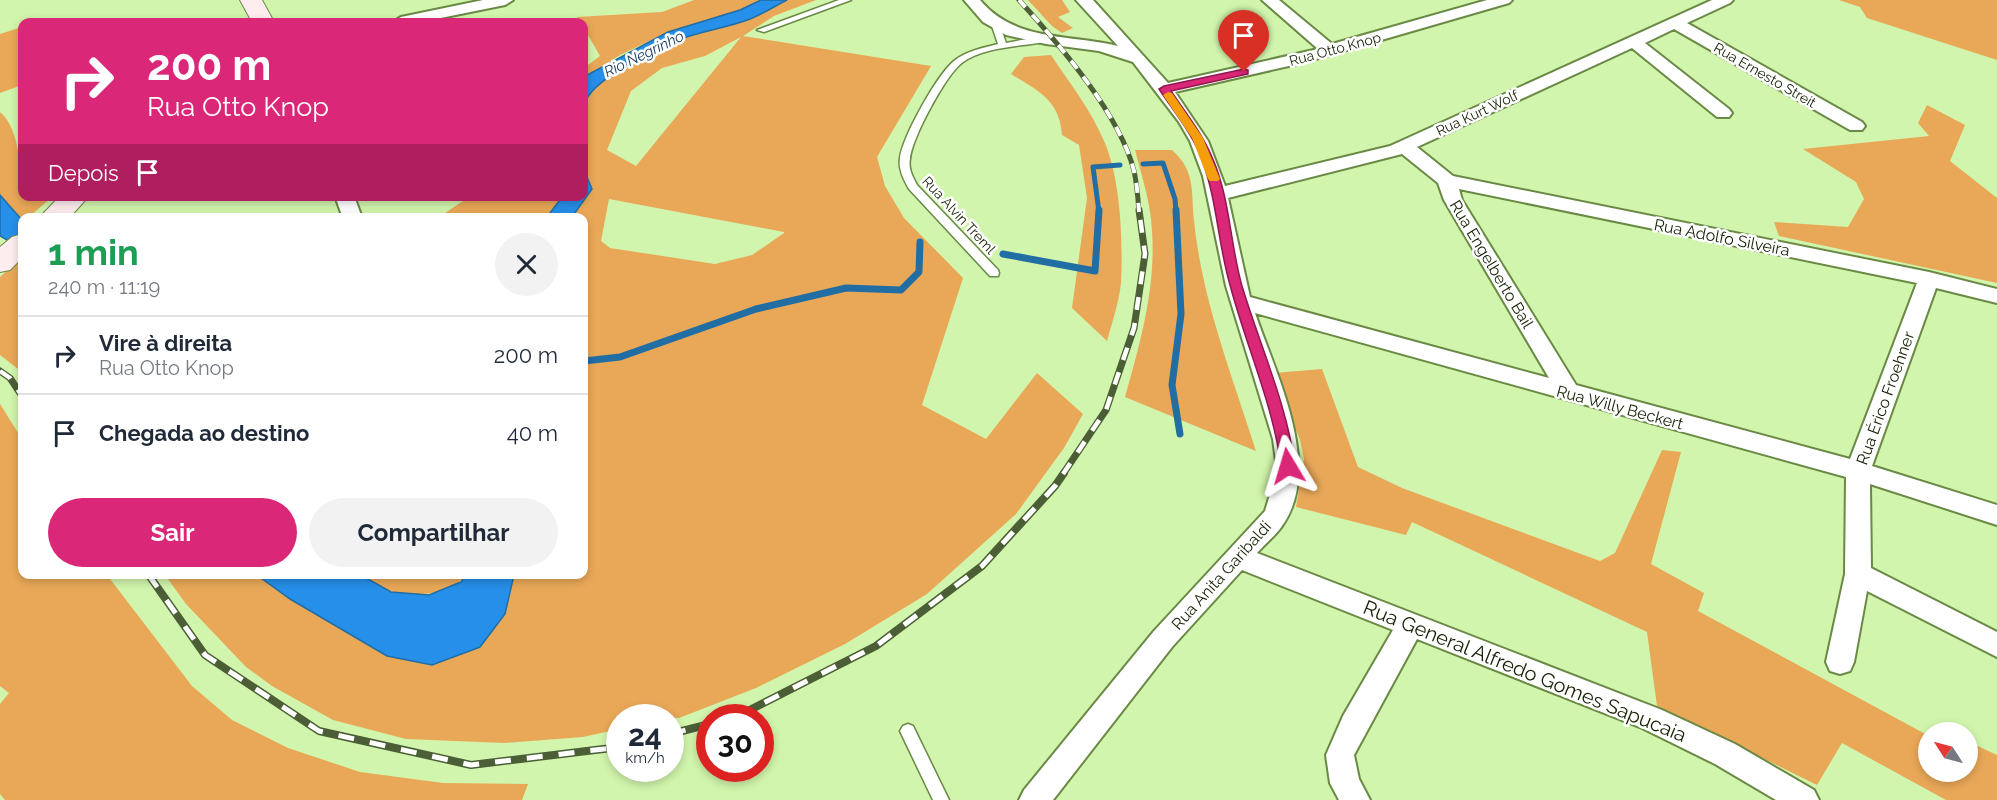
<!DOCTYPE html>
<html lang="pt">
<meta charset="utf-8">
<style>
:root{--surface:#fff;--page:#f2f2f3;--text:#1f2937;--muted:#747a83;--line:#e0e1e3;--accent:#db2777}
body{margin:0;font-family:Raleway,sans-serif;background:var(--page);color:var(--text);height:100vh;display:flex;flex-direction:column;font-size:22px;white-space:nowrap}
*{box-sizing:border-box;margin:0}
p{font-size:20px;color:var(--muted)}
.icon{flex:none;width:33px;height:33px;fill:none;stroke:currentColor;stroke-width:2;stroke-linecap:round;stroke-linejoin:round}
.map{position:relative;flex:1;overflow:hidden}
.panel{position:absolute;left:18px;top:213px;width:570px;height:366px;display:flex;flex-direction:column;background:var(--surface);border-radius:12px;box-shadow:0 3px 9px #0003}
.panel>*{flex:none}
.hud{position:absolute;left:18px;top:18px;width:570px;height:183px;border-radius:12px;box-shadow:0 3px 9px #0003;background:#db2777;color:#fff;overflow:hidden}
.needle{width:39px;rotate:306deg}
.controls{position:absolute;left:1918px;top:722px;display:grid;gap:12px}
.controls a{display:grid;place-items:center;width:60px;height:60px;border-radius:50%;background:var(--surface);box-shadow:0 3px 9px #0003;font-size:30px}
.speed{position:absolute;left:606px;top:704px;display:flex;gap:12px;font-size:30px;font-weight:700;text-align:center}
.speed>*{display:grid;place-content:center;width:78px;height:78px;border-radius:50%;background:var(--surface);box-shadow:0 3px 9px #0003;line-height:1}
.speed small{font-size:15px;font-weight:400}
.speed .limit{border:9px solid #d22;background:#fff;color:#111}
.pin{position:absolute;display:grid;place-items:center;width:51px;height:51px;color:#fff;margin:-62px -26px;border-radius:50% 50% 50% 0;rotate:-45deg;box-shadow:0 0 6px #0007}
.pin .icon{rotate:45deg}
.me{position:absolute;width:66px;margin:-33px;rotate:353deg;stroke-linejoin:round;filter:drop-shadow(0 0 4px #0008)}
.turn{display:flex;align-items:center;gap:21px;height:126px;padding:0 30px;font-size:27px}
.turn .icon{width:78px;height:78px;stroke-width:2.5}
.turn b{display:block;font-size:42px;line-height:51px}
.then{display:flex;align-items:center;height:57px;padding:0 30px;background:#0003;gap:12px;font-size:22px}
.round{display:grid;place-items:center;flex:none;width:63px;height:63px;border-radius:32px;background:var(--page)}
.head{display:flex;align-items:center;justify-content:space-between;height:102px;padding:0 30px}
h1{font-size:36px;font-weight:700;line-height:45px;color:#1e9e55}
.cta{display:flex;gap:12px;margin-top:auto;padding:12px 30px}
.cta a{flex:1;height:69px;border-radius:36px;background:var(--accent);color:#fff;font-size:24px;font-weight:700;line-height:69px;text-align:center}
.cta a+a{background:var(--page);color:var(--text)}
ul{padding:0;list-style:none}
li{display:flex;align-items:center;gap:18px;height:78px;padding:0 30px;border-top:2px solid var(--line)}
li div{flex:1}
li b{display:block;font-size:22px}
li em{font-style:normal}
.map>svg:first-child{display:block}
.green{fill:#e9a858;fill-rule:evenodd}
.water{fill:#268fe9;stroke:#216ea5;stroke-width:1.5}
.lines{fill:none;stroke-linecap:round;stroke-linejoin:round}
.stream-far1{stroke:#216ea5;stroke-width:5}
.stream{stroke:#216ea5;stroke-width:7}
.lane-casing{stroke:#698945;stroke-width:3}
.street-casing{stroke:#698945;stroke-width:4}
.secondary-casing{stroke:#698945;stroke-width:2}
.lane{fill:#fff;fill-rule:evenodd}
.street{fill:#fff;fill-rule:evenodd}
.secondary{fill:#feedef;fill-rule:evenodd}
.rail-far2-casing{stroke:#4b5e35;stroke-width:5}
.rail-far1-casing{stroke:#4b5e35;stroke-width:7}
.rail-casing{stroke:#4b5e35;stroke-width:8}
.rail-far2{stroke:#fff;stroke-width:4;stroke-dasharray:10;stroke-linecap:butt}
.rail-far1{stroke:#fff;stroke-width:4.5;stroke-dasharray:13;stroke-linecap:butt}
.rail{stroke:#fff;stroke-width:5;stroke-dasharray:16;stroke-linecap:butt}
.route{fill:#db2777;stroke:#8e194d;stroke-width:1.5}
.slow{fill:#f59e0b}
.labels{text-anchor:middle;stroke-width:5;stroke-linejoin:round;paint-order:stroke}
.far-street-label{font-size:14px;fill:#152105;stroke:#fff}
.far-water-label{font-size:15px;font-style:italic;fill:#143b5f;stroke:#fff}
.street-label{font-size:16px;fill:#152105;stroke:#fff}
.near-street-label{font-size:20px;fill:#152105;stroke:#fff}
</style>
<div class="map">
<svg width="1997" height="800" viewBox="0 0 1997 800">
<rect width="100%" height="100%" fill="#d1f5ac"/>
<g class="green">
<path d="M694 0H761L740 10 668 32 620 55 584 78V68L600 56 584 28V22H580L577 17 662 12Z"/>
<path d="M787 0H816L774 16 743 36 931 66 877 157 885 186 904 218 963 278 922 405 986 439 1037 373 1083 414 1064 448 1016 514 927 594 845 644 756 688 679 718 620 717 619 729 583 737 504 743 406 739 333 720 272 686 246 667 186 604 165 575H257L290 599 505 614 514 575 584 574V218L572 217 592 189 584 170 585 100 604 80 678 40 750 19ZM741 37 636 166 607 150 631 91 662 68 705 56ZM609 199 784 232V233L752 255 715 264 610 248 601 241Z"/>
<path d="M1028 0H1062L1070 12 1058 17 1073 28 1062 33 1052 26Z"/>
<path d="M1839 0H1997V60L1867 18 1860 7Z"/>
<path d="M22 27V85L0 93V34Z"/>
<path d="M1051 55C1069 82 1091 110 1104 141 1121 179 1123 242 1121 283 1119 302 1112 323 1107 341L1072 308 1087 198 1079 145 1062 135C1060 100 1037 90 1011 74L1024 57Z"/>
<path d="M1927 105 1965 125 1950 161 1997 198V283L1779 236 1774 222 1848 227 1864 199 1856 182 1803 149 1929 136 1918 123Z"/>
<path d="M0 112C19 127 22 173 22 196L52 197 29 217 22 218V220L0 195Z"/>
<path d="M1135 150H1172C1196 171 1191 192 1194 221 1202 300 1232 375 1256 451L1125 397C1140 344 1156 288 1152 231 1151 204 1142 177 1135 150Z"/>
<path d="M469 197H562L547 217H439Z"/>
<path d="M22 257V372L0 355V277Z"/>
<path d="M1322 369 1358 467 1402 488 1600 561 1615 553 1662 450 1681 452 1651 564 1704 593 1698 611 1929 736V771H1968L1969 742 1997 755V800H1946L1842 743 1817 785 1657 706 1647 632 1412 522 1406 535 1296 507 1304 459 1300 440 1274 373Z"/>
<path d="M0 404 22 439V574L107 575 192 686 232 720 288 748 360 772 443 783 528 784 522 800H5L0 794V704L9 693 0 686Z"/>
<path d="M361 575H465C454 594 410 599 390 591 380 588 370 580 361 575Z"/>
</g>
<g class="water">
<path d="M761 0H787C775 6 763 14 750 19 727 28 701 31 678 40 655 49 590 80 584 105V78L587 75 668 32 740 10Z"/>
<path d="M584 170 592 189 572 217H547L562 197 584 196Z"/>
<path d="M0 195 22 220V249L0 236Z"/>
<path d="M257 575H361L391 592 429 595 461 582 465 575H514L505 614 480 647 432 665 387 656 290 599Z"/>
</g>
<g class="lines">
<g class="stream-far1">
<path d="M1143 164 1163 163 1175 199 1176 212"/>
<path d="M1099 212 1093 167 1120 165"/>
</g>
<g class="stream">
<path d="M1176 210 1181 314 1172 385 1180 434"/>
<path d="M1003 254 1095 271 1099 210"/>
<path d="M584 361 620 357 756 309 846 288 901 290 919 272 920 242"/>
</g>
<defs>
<g id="lane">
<path d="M839 0H851L764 32 757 30Z"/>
<path d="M995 20 999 23 1006 43 1043 36 1047 39 1043 42C1018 47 984 47 963 62 946 74 912 138 910 159 908 169 913 177 917 185L998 270 999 273 998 276H990L909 189C904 180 898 169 900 158 903 136 937 75 954 61 966 51 983 48 998 44L991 23Z"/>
<path d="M908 724 913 726 949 800H933L900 731 903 726Z"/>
</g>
<g id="street">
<path d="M483 0H513L505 5 421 22H393L401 17Z"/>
<path d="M964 0H980C1015 42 1069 34 1118 46L1076 0H1093L1168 83 1318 49 1262 0H1279L1332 44 1487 0H1512L1509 3 1302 63 1175 92 1208 141 1225 186 1390 146 1712 0H1733L1730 3 1687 23 1862 122 1865 126 1862 130H1850L1674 29 1645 43 1729 109 1732 113 1729 117H1717L1632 48 1417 147 1453 176 1929 272 1997 289V303L1936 288 1872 466 1997 505V525L1870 484 1871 568 1997 632V657L1867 591 1854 662 1850 671 1840 674 1830 671 1826 662 1845 574 1846 477 1255 313C1275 373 1324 467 1282 526 1275 536 1265 544 1257 553L1662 710 1735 744 1814 790 1819 800H1776L1715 764 1642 728 1417 639 1354 755 1359 779 1370 800H1339L1330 783 1326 755 1343 716 1393 630 1242 570 1172 647 1053 800H1019L1024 790 1154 631 1265 511 1275 478 1276 461 1273 439 1226 286 1203 176 1190 141 1179 122 1133 62 1099 51 1046 44 1006 35 983 22ZM1402 154 1438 183 1444 200 1549 378 1250 297 1228 198ZM1459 189 1917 283 1850 459 1576 385 1462 200Z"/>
<path d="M335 196H354L362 218H343Z"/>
</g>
<g id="secondary">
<path d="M240 0H262L274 22H252Z"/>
<path d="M60 196H89L69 218H39Z"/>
<path d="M22 234V258L10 270 0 272V247L12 237Z"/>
</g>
</defs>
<use href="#lane" class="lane-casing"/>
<use href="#street" class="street-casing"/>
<use href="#secondary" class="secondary-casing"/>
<use href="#lane" class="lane"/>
<use href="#street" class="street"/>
<use href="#secondary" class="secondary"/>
<defs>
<path id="rail-far2" d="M1019 0C1058 43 1120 114 1134 171 1137 184 1138 198 1139 212"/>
<g id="rail-far1">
<path d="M0 371 10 378 22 396"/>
<path d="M1063 474 1106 410 1134 328 1145 254 1139 210"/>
</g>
<g id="rail">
<path d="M148 574 205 655 319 731 471 765 620 747"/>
<path d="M736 717 876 646 982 566 1055 486 1064 473"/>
<path d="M670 734 710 724"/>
</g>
</defs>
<use href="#rail-far2" class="rail-far2-casing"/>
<use href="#rail-far1" class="rail-far1-casing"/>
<use href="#rail" class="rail-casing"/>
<use href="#rail-far2" class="rail-far2"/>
<use href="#rail-far1" class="rail-far1"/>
<use href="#rail" class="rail"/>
</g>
<path class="route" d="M1244 69 1248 70V74L1171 91C1185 112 1202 133 1212 157 1230 197 1230 244 1242 286 1260 346 1287 404 1295 466L1293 470H1283L1281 466C1273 404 1246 346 1230 285 1218 244 1217 200 1202 160 1193 134 1174 112 1159 89L1164 86Z"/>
<path class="slow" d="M1168 92 1172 93 1203 138 1220 179 1218 181H1210L1208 179 1192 138 1163 95Z"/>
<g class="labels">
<g class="far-street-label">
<text transform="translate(1335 49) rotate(-15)" y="5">Rua Otto Knop</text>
<text transform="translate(1765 75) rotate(30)" y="5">Rua Ernesto Streit</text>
<text transform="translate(1477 113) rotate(-25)" y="5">Rua Kurt Wolf</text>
<text transform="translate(959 215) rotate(47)" y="5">Rua Alvin Treml</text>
</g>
<g class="far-water-label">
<text transform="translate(644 54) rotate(-26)" y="5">Rio Negrinho</text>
</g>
<g class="street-label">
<text transform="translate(1722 237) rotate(11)" y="6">Rua Adolfo Silveira</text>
<text transform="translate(1492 264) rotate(59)" y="6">Rua Engelberto Bail</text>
<text transform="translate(1885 398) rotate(-70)" y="6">Rua Érico Froehner</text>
<text transform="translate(1620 407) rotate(15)" y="6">Rua Willy Beckert</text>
<text transform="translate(1221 575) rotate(-48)" y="6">Rua Anita Garibaldi</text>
</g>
<g class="near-street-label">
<text transform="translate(1525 671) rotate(22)" y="7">Rua General Alfredo Gomes Sapucaia</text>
</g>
</g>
</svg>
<div class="controls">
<a><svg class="needle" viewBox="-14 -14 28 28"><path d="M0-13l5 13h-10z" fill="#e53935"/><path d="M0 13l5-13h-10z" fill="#747a83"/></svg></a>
</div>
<div class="speed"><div>24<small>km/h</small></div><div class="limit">30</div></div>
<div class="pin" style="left:1244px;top:72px;background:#d93025"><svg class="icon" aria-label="arrive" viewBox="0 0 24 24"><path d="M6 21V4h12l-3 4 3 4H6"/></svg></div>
<svg class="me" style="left:1288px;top:466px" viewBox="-20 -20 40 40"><path d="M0-17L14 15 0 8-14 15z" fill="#db2777" stroke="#fff" stroke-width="4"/></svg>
<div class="hud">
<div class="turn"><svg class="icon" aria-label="right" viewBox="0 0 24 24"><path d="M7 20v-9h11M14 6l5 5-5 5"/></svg><div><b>200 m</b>Rua Otto Knop</div></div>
<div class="then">Depois<svg class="icon" aria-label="arrive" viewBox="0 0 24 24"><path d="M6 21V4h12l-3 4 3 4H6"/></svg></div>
</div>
<section class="panel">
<div class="head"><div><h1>1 min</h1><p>240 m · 11:19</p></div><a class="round"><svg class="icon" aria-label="close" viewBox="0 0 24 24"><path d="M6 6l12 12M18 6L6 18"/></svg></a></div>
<ul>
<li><svg class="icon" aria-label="right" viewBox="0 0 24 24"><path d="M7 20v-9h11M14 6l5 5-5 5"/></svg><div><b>Vire à direita</b><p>Rua Otto Knop</p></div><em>200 m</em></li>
<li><svg class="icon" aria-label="arrive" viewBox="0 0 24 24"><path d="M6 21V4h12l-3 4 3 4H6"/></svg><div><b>Chegada ao destino</b></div><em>40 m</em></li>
</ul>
<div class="cta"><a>Sair</a><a>Compartilhar</a></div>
</section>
</div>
